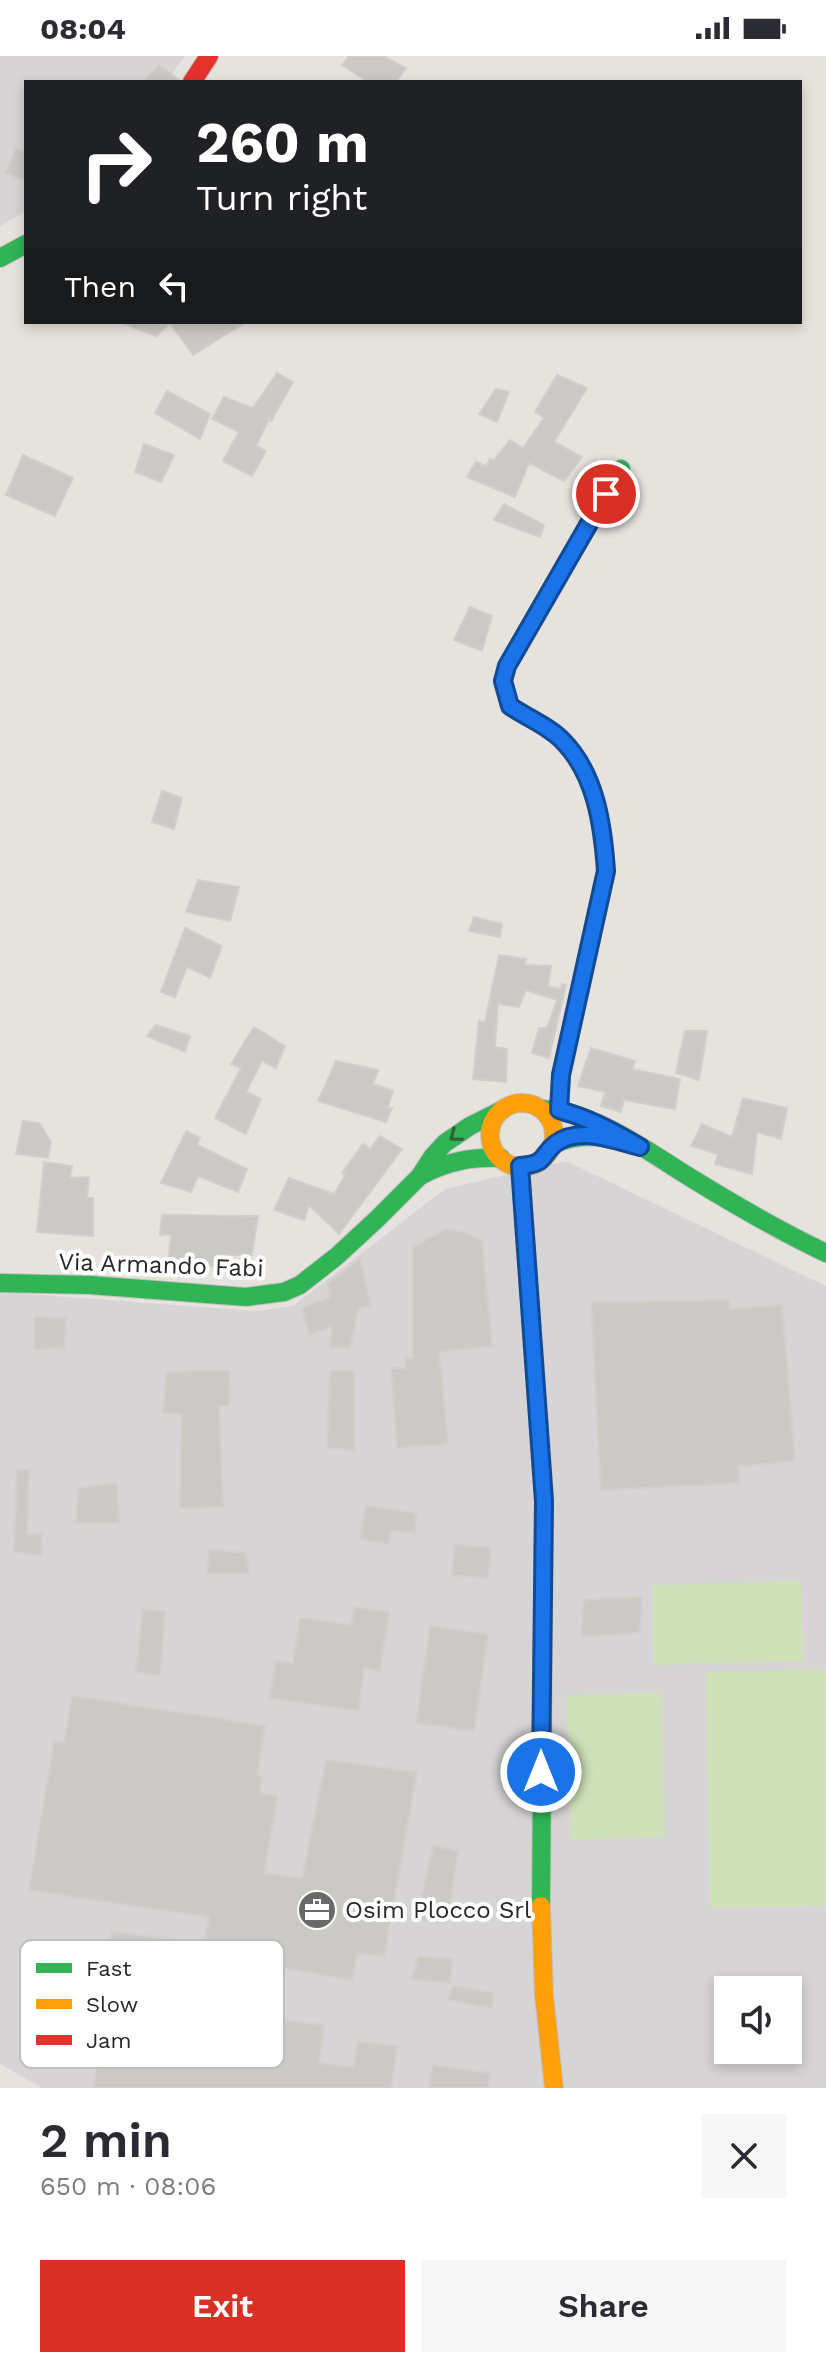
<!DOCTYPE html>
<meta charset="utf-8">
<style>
:root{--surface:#fff;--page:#f7f7f7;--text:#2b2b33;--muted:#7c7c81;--accent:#d93025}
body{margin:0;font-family:"Work Sans",sans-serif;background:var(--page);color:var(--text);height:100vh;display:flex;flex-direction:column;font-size:30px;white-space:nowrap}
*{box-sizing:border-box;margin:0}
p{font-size:26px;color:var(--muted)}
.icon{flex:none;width:44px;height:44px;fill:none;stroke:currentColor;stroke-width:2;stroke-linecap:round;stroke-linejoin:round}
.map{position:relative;height:2032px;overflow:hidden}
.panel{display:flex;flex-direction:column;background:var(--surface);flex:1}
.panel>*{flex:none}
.hud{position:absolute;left:24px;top:24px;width:778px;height:244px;border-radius:0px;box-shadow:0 4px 12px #0003;background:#202124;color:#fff;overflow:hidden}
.fabs{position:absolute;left:714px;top:1920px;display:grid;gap:16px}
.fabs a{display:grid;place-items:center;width:88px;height:88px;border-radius:0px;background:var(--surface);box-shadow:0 4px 12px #0003;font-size:40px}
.pin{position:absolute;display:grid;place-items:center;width:68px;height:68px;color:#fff;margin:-34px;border:4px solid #fff;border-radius:50%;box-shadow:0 2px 8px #0007}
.me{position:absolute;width:88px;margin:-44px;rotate:0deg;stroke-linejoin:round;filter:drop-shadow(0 0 6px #0008)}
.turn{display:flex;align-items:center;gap:28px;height:168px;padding:0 40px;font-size:36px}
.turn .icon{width:104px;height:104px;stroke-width:2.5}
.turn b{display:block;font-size:56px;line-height:68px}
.then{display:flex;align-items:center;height:76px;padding:0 40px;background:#0003;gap:16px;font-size:30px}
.round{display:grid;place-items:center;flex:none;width:84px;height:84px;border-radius:0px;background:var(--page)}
.overview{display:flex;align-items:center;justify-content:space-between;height:136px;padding:0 40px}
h1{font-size:48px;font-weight:600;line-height:60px}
.action{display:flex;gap:16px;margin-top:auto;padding:16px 40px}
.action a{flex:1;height:92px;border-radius:0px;background:var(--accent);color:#fff;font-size:32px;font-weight:600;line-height:92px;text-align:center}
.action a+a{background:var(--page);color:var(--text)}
.status{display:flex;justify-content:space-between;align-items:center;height:56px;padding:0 40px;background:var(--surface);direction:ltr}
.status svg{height:22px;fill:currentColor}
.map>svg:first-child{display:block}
.industrial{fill:#d7d4d5;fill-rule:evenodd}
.pitch{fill:#cfe1b9}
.building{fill:#cbc9c5;stroke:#d1cfca;stroke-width:2}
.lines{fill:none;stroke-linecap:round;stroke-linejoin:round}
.fast-casing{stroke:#c0bfbf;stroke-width:20}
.slow-casing{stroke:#c0bfbf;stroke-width:20}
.jam-casing{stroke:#c0bfbf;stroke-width:20}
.fast{stroke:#30b455;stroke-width:18}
.slow{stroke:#ff9f0a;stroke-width:18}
.jam{stroke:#e5322d;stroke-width:18}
.oneway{stroke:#2b603a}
.route-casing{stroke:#114b97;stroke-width:20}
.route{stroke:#1a73e8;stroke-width:14}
.labels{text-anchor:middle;stroke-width:8;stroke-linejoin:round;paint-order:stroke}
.street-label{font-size:24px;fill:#282828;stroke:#fff}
.poi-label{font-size:24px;fill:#282828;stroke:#fff;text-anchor:start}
.key{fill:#fff;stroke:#bebebe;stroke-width:2}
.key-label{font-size:22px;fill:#282828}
</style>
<div class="status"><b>08:04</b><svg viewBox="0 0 49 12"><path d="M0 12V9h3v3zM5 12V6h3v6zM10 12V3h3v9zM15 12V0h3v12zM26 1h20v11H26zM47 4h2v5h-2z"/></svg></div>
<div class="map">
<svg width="826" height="2032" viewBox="0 0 826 2032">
<rect width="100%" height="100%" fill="#e6e3de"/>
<g class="industrial">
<path d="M0 0H185L166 26H26V155L0 170Z"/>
<path d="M566 1105 826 1230V2032H42L0 2008V1236L257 1255 293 1250 445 1133ZM728 1934H788V1994H728Z"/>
</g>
<g class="pitch">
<path d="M801 1525 803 1605 654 1609 652 1529Z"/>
<path d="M826 1614V1850L710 1852 706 1616Z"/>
<path d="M662 1637 665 1781 570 1784 566 1639Z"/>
</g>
<g class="building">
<path d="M349 0H383L406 12 396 26H368L342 9Z"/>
<path d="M159 9 178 23 177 26H143Z"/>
<path d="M16 93 26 97V125L5 117Z"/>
<path d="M169 266H246L193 299 170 267 156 280 123 267Z"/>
<path d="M277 317 293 326 271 365 269 363 256 390 266 395 252 420 223 405 239 376 212 363 224 341 253 352Z"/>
<path d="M557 319 587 332 554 386 582 401 564 425 529 407 515 441 467 421 476 406 486 410 490 403 494 404 510 384 523 392 544 362 535 356Z"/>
<path d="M496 333 509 336 497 366 479 358Z"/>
<path d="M167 335 210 358 200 383 155 357Z"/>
<path d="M144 388 174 399 161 426 135 416Z"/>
<path d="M23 399 73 422 55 460 6 439Z"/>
<path d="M504 448 544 469 540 481 494 464Z"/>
<path d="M470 551 492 560 482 595 454 584Z"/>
<path d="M162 735 182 742 174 773 152 766Z"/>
<path d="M198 824 239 831 230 865 186 856Z"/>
<path d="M474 861 502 868 500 881 469 875Z"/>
<path d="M185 872 222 890 210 922 187 911 175 941 161 936Z"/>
<path d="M499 899 526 903 525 909 551 910 548 930 560 933 562 928 566 929 549 1002 532 997 539 972H547L557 944 526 934 519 951 498 948 495 991 507 993 506 1026 473 1023 479 965 485 966Z"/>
<path d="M156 969 190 980 185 996 147 980Z"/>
<path d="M254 971 285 990 276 1012 262 1005 246 1036 261 1043 246 1078 215 1062 241 1012 231 1008Z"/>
<path d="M685 975H707L699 1024 676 1017Z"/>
<path d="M591 992 635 1005 632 1013 680 1023 675 1053 624 1044 621 1056 601 1050 605 1036 578 1030Z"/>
<path d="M336 1005 378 1014 373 1028 393 1035 388 1052H392L386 1066 318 1045Z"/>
<path d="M743 1042 787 1052 781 1083 757 1076 752 1118 715 1108 718 1098 691 1090 702 1068 732 1081Z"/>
<path d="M23 1065 39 1067 51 1086 48 1102 16 1098Z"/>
<path d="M186 1075 200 1082 197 1089 247 1113 238 1136 198 1120 191 1136 161 1127Z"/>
<path d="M380 1080 402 1093 339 1178 309 1149 304 1164 274 1154 289 1122 334 1138 345 1120 342 1117 363 1088 370 1093Z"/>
<path d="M44 1106 72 1110 70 1122 89 1121 87 1142H93V1180L37 1176Z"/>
<path d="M162 1159 258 1160 252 1199H221L220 1211 168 1208 171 1178 160 1179Z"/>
<path d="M445 1174 460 1175 482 1185 492 1290 439 1296 448 1388 397 1392 391 1312H406V1303L413 1302V1191Z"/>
<path d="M360 1203 370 1249 358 1253 350 1292 330 1291 332 1270 309 1279 302 1252 330 1242 328 1228Z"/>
<path d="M729 1244V1253L782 1249 795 1405 738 1410 739 1427 601 1434 591 1247Z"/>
<path d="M34 1261 66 1263 64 1292 34 1293Z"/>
<path d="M230 1314 229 1350H219L223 1451 180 1452 182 1358 163 1357 167 1316Z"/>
<path d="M330 1314H354V1394L327 1392Z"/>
<path d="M17 1414H29L27 1479 42 1478 41 1499 14 1496Z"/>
<path d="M117 1427 119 1467H76L79 1432Z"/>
<path d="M366 1450 416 1457 415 1476 390 1475 389 1488 360 1483Z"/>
<path d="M455 1488 491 1492 488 1522 452 1519Z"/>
<path d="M209 1494 246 1497 249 1518 207 1517Z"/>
<path d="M642 1541 640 1576 581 1581 584 1544Z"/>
<path d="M354 1551 389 1556 380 1615 364 1612 358 1655 270 1642 276 1605 293 1607 300 1562 351 1569Z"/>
<path d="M143 1553 165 1555 160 1619 136 1616Z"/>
<path d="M430 1570 488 1578 474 1675 416 1667Z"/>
<path d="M72 1640 265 1670 257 1719 262 1720 260 1738 277 1740 264 1817 302 1823 326 1704 417 1716 384 1900 357 1897 352 1924 279 1911 273 1963 324 1969 319 2007 354 2011 358 1986 397 1990 391 2032H94L112 1876 204 1887 209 1861 29 1834 54 1686 64 1687Z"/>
<path d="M433 1790 458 1795 447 1867 417 1862Z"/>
<path d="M418 1901 453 1903 449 1927 412 1923Z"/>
<path d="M453 1930 493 1937 492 1952 448 1944Z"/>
<path d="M433 2009 490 2017 488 2032H429Z"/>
</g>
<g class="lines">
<defs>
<g id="fast">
<path d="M0 202 26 188"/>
<path d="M541 1053C598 1057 644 1093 691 1122 735 1149 779 1175 826 1197"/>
<path d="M559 1054 561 1019 606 815C602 768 596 713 558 681 544 668 526 660 510 650L503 625 507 610 621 413"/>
<path d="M552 1089C573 1079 593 1078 615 1084"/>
<path d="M422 1119C448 1105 472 1101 501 1102"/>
<path d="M0 1227 90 1229 246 1241 284 1236 300 1229 337 1200 377 1163 420 1120 433 1100 445 1087 470 1070 502 1054"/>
<path d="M539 1368 544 1445 541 1850"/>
</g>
<g id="slow">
<circle cx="522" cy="1079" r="32"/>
<path d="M520 1110 539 1368"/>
<path d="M541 1850 544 1939 554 2032"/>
</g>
<path id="jam" d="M192 26 209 0"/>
</defs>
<use href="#fast" class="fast-casing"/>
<use href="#slow" class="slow-casing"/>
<use href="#jam" class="jam-casing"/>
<use href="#fast" class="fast"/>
<use href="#slow" class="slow"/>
<use href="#jam" class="jam"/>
</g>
<defs><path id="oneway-chevron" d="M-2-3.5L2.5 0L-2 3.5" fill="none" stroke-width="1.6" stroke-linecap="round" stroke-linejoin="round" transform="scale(2)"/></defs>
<use class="oneway" href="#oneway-chevron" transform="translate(455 1080) rotate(144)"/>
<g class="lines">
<defs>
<path id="route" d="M541 1716 544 1445 520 1110C547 1108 540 1100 555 1088 579 1069 616 1085 640 1091 613 1075 589 1062 559 1054L561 1019 606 815C603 770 596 719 563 685 549 670 527 662 510 650L503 625 507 610 606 438"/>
</defs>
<use href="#route" class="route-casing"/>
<use href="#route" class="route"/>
</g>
<defs>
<symbol id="office-disc" viewBox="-11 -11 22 22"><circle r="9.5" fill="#6a6968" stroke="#fff"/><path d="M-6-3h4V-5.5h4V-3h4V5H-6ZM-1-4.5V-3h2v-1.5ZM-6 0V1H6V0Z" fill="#fff"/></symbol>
</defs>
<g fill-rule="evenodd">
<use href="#office-disc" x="295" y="1832" width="44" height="44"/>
</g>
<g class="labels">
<g class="street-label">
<text transform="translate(161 1209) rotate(2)" y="8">Via Armando Fabi</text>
</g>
<g class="poi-label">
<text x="345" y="1862">Osim Plocco Srl</text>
</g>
</g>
<rect x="20" y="1884" width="264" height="128" rx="12" class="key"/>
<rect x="36" y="1907" width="36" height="10" fill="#30b455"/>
<rect x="36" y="1943" width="36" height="10" fill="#ff9f0a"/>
<rect x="36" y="1979" width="36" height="10" fill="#e5322d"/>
<g class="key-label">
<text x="86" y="1920">Fast</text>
<text x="86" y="1956">Slow</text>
<text x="86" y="1992">Jam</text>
</g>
</svg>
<div class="fabs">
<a><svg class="icon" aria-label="sound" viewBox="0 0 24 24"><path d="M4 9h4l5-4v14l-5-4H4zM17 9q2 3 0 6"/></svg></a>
</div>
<div class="pin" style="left:606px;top:438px;background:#d93025"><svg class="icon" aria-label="arrive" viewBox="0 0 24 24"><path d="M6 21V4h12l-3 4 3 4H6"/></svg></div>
<svg class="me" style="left:541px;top:1716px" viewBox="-20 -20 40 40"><circle r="17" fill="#1a73e8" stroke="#fff" stroke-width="3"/><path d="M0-11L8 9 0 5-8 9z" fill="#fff"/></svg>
<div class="hud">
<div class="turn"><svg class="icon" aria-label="right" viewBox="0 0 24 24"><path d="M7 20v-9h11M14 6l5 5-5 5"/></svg><div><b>260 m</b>Turn right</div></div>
<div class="then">Then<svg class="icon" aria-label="left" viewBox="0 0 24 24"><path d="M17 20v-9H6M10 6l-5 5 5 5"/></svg></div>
</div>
</div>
<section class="panel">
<div class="overview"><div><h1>2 min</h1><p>650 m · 08:06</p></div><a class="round"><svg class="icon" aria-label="close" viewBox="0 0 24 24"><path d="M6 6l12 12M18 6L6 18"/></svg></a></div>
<div class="action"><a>Exit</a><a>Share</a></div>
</section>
